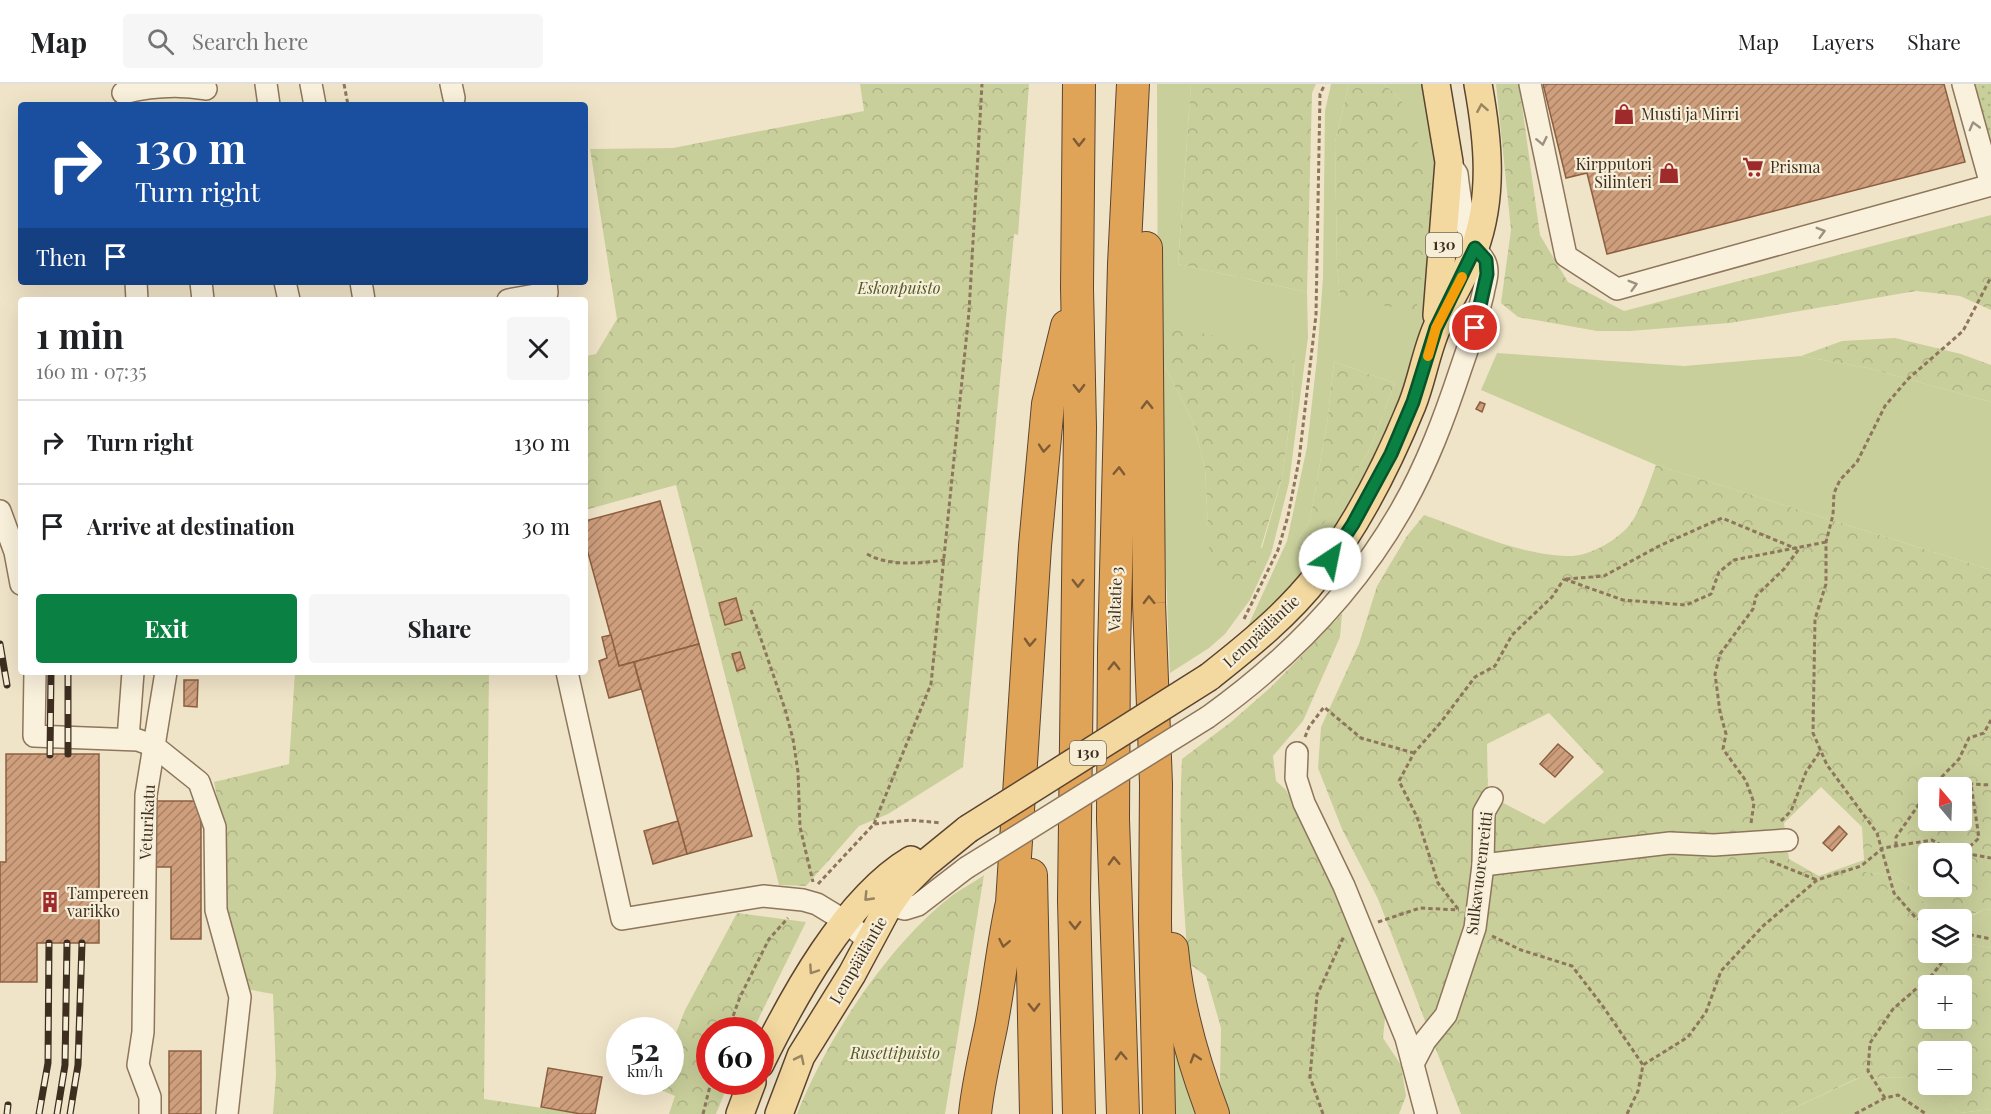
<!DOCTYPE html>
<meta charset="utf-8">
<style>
:root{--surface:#fff;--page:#f6f6f6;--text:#202124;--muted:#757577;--line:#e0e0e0;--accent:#0b8043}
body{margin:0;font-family:"Playfair Display",serif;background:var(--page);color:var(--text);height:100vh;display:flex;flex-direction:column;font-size:22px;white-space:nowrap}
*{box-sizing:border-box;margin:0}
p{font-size:20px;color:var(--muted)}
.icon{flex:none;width:33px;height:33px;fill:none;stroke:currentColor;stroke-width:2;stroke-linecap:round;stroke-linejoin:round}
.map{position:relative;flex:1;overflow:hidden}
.sheet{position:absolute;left:18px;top:213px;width:570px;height:378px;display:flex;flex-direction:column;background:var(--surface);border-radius:6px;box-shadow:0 6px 24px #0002}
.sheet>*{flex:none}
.guide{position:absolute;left:18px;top:18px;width:570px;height:183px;border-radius:6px;box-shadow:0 6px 24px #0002;background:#1a4fa0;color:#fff;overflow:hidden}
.needle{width:39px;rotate:341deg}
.fabs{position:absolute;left:1918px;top:693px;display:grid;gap:12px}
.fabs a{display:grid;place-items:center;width:54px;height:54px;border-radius:6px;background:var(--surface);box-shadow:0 6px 24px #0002;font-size:30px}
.speed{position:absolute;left:606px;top:933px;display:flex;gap:12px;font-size:30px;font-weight:700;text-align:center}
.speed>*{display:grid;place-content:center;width:78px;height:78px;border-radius:50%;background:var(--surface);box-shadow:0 6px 24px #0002;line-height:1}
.speed small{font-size:15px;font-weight:400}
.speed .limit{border:9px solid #d22;background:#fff;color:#111}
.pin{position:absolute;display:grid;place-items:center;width:51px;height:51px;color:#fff;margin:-26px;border:3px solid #fff;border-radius:50%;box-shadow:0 2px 6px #0007}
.me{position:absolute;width:66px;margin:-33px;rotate:34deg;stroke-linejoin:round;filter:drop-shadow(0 0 4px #0008)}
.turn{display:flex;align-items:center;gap:21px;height:126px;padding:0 18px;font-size:27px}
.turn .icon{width:78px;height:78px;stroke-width:2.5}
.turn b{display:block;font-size:42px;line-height:51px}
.then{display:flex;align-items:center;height:57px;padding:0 18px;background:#0003;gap:12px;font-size:22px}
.round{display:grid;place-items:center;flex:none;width:63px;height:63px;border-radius:6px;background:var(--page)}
.headline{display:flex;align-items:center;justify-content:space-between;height:102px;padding:0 18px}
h1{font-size:36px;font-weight:700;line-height:45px}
.cta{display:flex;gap:12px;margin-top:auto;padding:12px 18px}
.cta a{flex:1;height:69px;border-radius:6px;background:var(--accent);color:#fff;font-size:24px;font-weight:700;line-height:69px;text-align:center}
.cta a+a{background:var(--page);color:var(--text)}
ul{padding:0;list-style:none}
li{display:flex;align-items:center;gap:18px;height:84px;padding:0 18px;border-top:2px solid var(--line)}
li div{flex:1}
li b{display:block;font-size:22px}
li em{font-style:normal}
header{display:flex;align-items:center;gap:36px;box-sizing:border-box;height:84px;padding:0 30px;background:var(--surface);border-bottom:2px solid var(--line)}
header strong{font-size:28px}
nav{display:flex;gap:33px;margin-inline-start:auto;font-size:21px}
.search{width:420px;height:54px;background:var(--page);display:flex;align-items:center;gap:15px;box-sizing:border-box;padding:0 21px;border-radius:6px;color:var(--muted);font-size:22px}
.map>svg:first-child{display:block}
.grass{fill:#c9cf9b;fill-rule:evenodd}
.forest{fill:url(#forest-crowns);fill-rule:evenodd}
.park{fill:url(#park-dots)}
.building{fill:url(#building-hatch);stroke:#8d5f41;stroke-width:1.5}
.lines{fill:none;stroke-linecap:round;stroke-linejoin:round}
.minor-casing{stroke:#8d765c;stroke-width:24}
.major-casing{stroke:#5b4430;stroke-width:30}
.highway-casing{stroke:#5b4430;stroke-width:34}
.path{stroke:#8d765c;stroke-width:3;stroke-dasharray:4.5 3;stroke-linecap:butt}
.minor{stroke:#faf1dc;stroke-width:21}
.major{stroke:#f3d9a0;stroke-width:27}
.highway{stroke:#e0a458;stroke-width:32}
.rail-casing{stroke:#3d2e20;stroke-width:7}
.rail{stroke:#f7eed8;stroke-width:4.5;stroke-dasharray:14;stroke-linecap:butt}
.minor-bridge-casing{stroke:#8d765c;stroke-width:24;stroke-linecap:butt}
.major-bridge-casing{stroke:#5b4430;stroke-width:30;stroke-linecap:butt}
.minor-bridge{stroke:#faf1dc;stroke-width:21}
.major-bridge{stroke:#f3d9a0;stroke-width:27}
.oneway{stroke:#988460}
.oneway2{stroke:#9c907e}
.oneway3{stroke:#7e5d36}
.route-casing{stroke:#07532c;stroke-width:15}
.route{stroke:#0b8043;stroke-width:10}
.slow{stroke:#f59e0b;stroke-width:10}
.labels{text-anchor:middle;stroke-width:4.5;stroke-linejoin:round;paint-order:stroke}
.shield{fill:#f7eed8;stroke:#756857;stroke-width:1.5}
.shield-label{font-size:15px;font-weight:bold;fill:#3d2e20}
.poi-label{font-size:16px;fill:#3d2e20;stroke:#f7eed8;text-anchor:start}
.park-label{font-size:16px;font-style:italic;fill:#4d5a26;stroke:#f7eed8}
.street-label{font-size:16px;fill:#3d2e20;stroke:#f7eed8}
</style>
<header>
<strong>Map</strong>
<div class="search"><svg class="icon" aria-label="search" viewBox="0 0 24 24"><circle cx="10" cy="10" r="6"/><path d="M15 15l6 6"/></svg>Search here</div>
<nav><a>Map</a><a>Layers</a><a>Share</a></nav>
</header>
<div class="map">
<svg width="1991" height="1030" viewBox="0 0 1991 1030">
<defs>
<pattern id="forest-crowns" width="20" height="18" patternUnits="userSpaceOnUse" patternTransform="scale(1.5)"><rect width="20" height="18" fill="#c9cf9b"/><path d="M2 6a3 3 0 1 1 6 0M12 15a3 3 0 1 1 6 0" fill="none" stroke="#aeb285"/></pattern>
<pattern id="park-dots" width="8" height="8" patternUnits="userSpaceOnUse" patternTransform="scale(1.5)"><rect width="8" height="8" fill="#c9cf9b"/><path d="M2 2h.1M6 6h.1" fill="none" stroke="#aeb285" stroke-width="1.8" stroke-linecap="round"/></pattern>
<pattern id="building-hatch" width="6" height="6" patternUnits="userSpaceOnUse" patternTransform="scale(1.5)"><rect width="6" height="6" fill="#cf9f7d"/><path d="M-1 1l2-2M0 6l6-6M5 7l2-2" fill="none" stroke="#a98266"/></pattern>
</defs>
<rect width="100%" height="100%" fill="#f0e4c8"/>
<g class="grass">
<path d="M1157 0H1191L1178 180 1307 208 1308 253 1289 399 1271 470 1250 516 1225 550 1209 564 1170 589 1158 294ZM1294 269 1292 321 1282 394 1262 464 1208 443 1205 385 1193 338 1165 283Z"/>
<path d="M1331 0H1349L1335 58 1337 182 1340 213 1401 16 1384 0H1429L1436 41 1437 159 1423 247 1386 351 1342 435 1294 497 1250 546 1247 544 1287 457 1307 363 1317 274 1323 194 1325 27ZM1334 278 1395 299 1369 367 1303 471 1296 458 1310 436 1327 340Z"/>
<path d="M1497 269 1684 282 1801 272 1868 284 1991 318V486L1656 381 1481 306Z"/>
<path d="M1905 748 1921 754C1929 771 1925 781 1918 797L1974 831 1983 826 1991 825V864L1962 858V836L1935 835C1924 818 1909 794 1887 791 1878 789 1872 790 1863 787L1860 780 1865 777V767L1891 751Z"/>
<path d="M1174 930 1204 1030H1170Z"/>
<path d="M1914 993 1960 1029 1991 1025V1030H1781L1859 994Z"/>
</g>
<g class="forest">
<path d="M860 0H1029L1018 151 1014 150 963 683 888 730 859 742 806 802 779 801 676 401 585 426V272L596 270 617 235 590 65 673 64 864 27Z"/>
<path d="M1191 0H1316L1312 9 1307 208 1178 180Z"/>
<path d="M1349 0H1384L1401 16 1431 92V132L1416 227 1340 214 1337 182 1335 58Z"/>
<path d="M1496 0H1519L1540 151 1568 198 1624 227 1991 131V226L1960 212 1916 207 1730 239 1630 247H1597L1518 233 1501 219 1511 146Z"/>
<path d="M1173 243 1294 269 1292 321 1282 394 1251 496 1231 506 1210 485 1205 385 1193 338 1165 283Z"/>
<path d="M1895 254 1961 270 1991 281V318L1868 284 1801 272 1842 257Z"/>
<path d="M1334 278 1395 299 1369 367 1303 472 1296 458 1310 436 1327 340Z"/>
<path d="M1656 381 1991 486V825L1983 826 1963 835C1940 824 1919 812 1918 785L1926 777 1925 763 1921 754C1894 744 1888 753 1866 767L1865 777 1860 780 1863 787C1872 790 1878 789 1887 791 1909 794 1924 818 1935 835L1929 836V868H1962V858L1991 864V1025L1960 1029 1914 993 1858 994 1781 1030H1461L1378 815 1342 745 1318 684 1321 643 1359 560 1377 502 1407 452 1424 431C1470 447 1516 470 1566 472 1588 473 1612 459 1627 444 1641 428 1648 401 1656 381ZM1549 629 1604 688 1544 740 1488 711 1487 660ZM1821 703 1862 743 1864 776 1819 792 1789 775 1784 739ZM1929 704H1962V736H1929ZM1929 770H1962V802H1929ZM1929 902H1962V934H1929ZM1929 968H1962V1000H1929Z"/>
<path d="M1342 530 1340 553 1303 637 1273 672 1276 697 1286 706 1318 768 1386 924 1383 954 1401 981 1406 1012 1399 1030H1228L1220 998 1221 944 1206 892 1188 879C1183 810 1178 743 1182 675L1231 638 1271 603Z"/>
<path d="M295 588H489L484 1015 581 1030H273L276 991 273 910 246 905 223 813 225 756 214 698 289 680Z"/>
<path d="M984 791 945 1030H797C826 956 887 863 949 814 960 805 973 799 984 791Z"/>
<path d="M737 829 806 838 753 946H710V998H729L716 1030H669L675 1012 654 1003 656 998H670L671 962 685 926Z"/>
</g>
<path class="park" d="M1972 0H1991V78Z"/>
<g class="building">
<path d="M1543 0H1944L1965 78 1607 170 1587 89 1566 94Z"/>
<path d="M1480 318 1485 320 1482 328 1476 325Z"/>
<path d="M660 417 699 560 619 582 585 458V437Z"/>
<path d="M736 514 742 536 725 541 719 519Z"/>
<path d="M611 551 619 582 634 578 641 605 609 614 599 577 607 574 602 553Z"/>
<path d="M699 560 752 752 687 770 634 578Z"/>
<path d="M740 568 745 584 737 587 732 570Z"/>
<path d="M184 596H198L197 623 184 622Z"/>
<path d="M1558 660 1573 673 1555 693 1540 680Z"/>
<path d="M6 670H99V859H37V898H0V778H6Z"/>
<path d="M155 717H201V855H171V783H155Z"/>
<path d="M678 737 687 770 653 780 644 747Z"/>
<path d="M1839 742 1847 750 1832 767 1823 759Z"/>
<rect x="169" y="967" width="32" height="63"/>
<path d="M548 984 602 993 595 1030H581L541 1023Z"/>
</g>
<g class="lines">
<defs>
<g id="minor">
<path d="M266 0 269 21"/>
<path d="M311 0 315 21"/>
<path d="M451 0 454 14"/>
<path d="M1530 0 1566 172 1617 205 1991 101 1963 0"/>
<path d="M123 9C151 2 178 0 206 5"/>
<path d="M136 198 137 216"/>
<path d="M201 198 203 216"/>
<path d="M285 198 289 216"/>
<path d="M361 198 364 216"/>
<path d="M508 216 547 209 546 198"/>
<path d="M0 427 15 468 21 500"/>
<path d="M35 588 34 652 138 656 154 662 199 698 215 743 216 826 240 913 227 1030"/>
<path d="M567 588 622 835 763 812 803 816 817 820 845 837 869 857"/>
<path d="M1208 633C1285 578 1354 508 1401 426 1427 381 1445 332 1461 284 1470 259 1477 235 1483 210 1484 203 1487 195 1487 188 1487 176 1481 173 1475 164 1472 158 1469 150 1467 143 1461 126 1459 108 1457 90L1453 84"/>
<path d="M128 655 133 588"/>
<path d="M1297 669 1296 694 1304 719 1344 802 1397 932 1406 954 1426 1030"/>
<path d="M1483 781 1670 759 1714 761 1787 756"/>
<path d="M889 821 905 825 918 821 966 784"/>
<path d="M1413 980 1425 957 1446 931 1475 844 1483 781 1484 728 1492 714"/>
<path d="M150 1030V1013L138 981 143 948 146 711 166 588"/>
</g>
<g id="major">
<path d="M1436 0 1449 78 1437 231"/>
<path d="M1209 593C1247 563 1288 530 1318 491 1358 440 1388 380 1412 321 1422 296 1426 268 1437 243 1448 217 1465 193 1474 166 1494 112 1488 55 1478 0"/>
<path d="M760 980C793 913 846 815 911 776"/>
<path d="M740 1030 752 998"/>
<path d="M779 1030 801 972 852 890 889 821 901 804 925 780 968 745"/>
</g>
<g id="highway">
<path d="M1079 0 1077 204 1080 343 1074 816 1079 1030"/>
<path d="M1146 164 1149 519 1156 700 1155 838 1159 1030"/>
<path d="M1031 791 1036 1030"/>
<path d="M1172 865C1177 921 1193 977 1213 1030"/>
<path d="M975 1030C978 1000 985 972 991 943 999 901 1003 860 1012 819L1035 462 1048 320 1067 242"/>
<path d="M1123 1030 1113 735 1114 565 1124 180 1133 0"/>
</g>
</defs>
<use href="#minor" class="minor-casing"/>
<use href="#major" class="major-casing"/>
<use href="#highway" class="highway-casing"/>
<g class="path">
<path d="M344 0 348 21"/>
<path d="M867 470C890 483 920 479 945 476"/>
<path d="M1564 495 1623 516 1686 521 1711 510 1719 488 1734 476 1826 458"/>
<path d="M1566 495 1604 492 1659 462 1722 434 1797 465"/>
<path d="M751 526 785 625 793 655 798 688 800 743 813 798"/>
<path d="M1244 535 1278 466 1288 432 1299 376 1316 231 1320 10 1325 0"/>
<path d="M1305 653 1309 643 1324 623 1361 654 1414 669"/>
<path d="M1931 704 1959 675 1969 654 1984 649 1991 636"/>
<path d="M1962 704 1971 700 1991 701"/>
<path d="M1917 722 1929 717"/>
<path d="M1781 737 1791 727 1806 688 1821 666"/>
<path d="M1751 739 1754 719 1746 697 1723 665 1726 650 1720 628 1715 590 1720 570 1753 525 1756 512 1784 485 1799 465"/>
<path d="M874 740 931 600 969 228 982 0"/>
<path d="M1896 762V753L1929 706"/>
<path d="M1956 767 1966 766 1979 754 1971 700"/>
<path d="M1770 777 1817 796"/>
<path d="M818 800 874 740 910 736 941 739"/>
<path d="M1458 825 1438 799 1417 733 1399 697 1414 669 1441 638 1475 593 1495 582 1512 551 1552 513 1564 495"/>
<path d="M1378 838 1420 824 1459 826"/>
<path d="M1929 838 1916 834 1894 809 1877 749 1827 681 1813 649 1815 535 1826 500V458L1833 431 1834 409 1840 396 1857 378 1885 322 1908 295 1963 247 1991 193"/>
<path d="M1962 849 1991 855"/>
<path d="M1492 852 1521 866 1572 882 1602 921 1643 981"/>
<path d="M728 946 740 913 769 855 788 834"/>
<path d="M1885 1014 1868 987 1870 959 1893 925 1932 891 1950 868"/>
<path d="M703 1030 711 998"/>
<path d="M1323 1030 1310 993 1317 911 1344 852"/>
<path d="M1627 1030 1638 1007 1643 981 1688 953 1706 928 1721 887 1763 842 1817 796 1861 782 1883 764 1932 756 1951 767 1991 774"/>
<path d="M1855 1030 1885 1014 1898 1011 1926 1030"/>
</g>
<use href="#minor" class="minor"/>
<use href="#major" class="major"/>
<use href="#highway" class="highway"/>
<defs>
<g id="rail">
<path d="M0 560 7 601"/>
<path d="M68 588V670"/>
<path d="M50 671 51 588"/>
<path d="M7 1030 8 1021"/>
<path d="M39 1030 48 979 49 859"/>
<path d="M57 1030 65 981 67 859"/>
<path d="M70 1030 78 981 82 859"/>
</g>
</defs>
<use href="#rail" class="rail-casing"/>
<use href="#rail" class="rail"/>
<defs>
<path id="minor-bridge" d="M966 784 1208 633"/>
<path id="major-bridge" d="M968 745 1209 593"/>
</defs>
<use href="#minor-bridge" class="minor-bridge-casing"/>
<use href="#major-bridge" class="major-bridge-casing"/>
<use href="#minor-bridge" class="minor-bridge"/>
<use href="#major-bridge" class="major-bridge"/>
</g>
<defs><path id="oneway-chevron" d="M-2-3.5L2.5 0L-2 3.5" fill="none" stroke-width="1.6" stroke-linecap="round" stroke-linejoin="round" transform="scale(1.5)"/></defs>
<g class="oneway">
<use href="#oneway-chevron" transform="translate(1482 24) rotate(-100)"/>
<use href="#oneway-chevron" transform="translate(868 813) rotate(134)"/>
<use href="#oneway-chevron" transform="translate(813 886) rotate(124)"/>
<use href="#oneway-chevron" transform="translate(800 975) rotate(-64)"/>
</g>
<g class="oneway2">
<use href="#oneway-chevron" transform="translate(1974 42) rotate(-105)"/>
<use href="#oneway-chevron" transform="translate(1542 57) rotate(78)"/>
<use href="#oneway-chevron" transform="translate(1821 148) rotate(-16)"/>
<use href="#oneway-chevron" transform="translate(1633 201) rotate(-16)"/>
</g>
<g class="oneway3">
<use href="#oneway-chevron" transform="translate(1079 58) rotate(91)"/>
<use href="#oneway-chevron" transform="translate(1079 304) rotate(89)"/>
<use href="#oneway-chevron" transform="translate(1147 321) rotate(-91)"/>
<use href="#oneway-chevron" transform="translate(1044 364) rotate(95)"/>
<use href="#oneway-chevron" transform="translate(1119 387) rotate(-88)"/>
<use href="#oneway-chevron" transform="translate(1078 499) rotate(90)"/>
<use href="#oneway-chevron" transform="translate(1149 516) rotate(-91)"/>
<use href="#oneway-chevron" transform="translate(1030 558) rotate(93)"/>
<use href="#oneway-chevron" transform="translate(1114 582) rotate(-90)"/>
<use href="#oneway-chevron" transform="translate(1114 777) rotate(-92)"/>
<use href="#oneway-chevron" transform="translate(1075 841) rotate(89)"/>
<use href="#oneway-chevron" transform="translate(1004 859) rotate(101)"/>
<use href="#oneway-chevron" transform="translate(1034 923) rotate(89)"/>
<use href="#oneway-chevron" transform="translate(1121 972) rotate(-92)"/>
<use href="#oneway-chevron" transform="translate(1195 974) rotate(-107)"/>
</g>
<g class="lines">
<defs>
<path id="route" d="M1330 475 1353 440 1391 370 1413 318 1436 244 1475 164 1486 176 1487 190 1475 244"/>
</defs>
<use href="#route" class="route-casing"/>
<use href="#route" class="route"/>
<path class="slow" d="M1428 272 1436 244 1462 193"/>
</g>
<defs>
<symbol id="shop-bare" viewBox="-9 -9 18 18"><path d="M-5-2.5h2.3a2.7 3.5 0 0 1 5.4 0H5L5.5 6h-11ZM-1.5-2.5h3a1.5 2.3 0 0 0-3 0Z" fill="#9e2a2b" stroke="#f7eed8" stroke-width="2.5" paint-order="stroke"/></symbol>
<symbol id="supermarket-bare" viewBox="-9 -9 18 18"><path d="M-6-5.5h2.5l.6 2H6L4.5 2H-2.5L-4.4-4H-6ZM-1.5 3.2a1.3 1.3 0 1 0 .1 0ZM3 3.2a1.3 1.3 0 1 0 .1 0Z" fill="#9e2a2b" stroke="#f7eed8" stroke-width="2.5" paint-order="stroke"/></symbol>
<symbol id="building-bare" viewBox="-9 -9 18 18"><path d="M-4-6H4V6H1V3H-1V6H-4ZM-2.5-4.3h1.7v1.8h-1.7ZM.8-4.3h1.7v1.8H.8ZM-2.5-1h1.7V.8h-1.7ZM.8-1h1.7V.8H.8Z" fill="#9e2a2b" stroke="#f7eed8" stroke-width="2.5" paint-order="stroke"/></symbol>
</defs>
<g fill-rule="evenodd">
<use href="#shop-bare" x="1609" y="15" width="30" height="30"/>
<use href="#supermarket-bare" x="1738" y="68" width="30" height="30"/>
<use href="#shop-bare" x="1654" y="74" width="30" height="30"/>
<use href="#building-bare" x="35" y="803" width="30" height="30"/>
</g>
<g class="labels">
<g class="shield">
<rect x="1426" y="149" width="36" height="24" rx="4.5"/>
<rect x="1070" y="657" width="36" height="24" rx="4.5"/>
</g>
<g class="shield-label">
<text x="1444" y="166">130</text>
<text x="1088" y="674">130</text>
</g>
<g class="poi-label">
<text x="1641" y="36">Musti ja Mirri</text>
<text x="1652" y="86" text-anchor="end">Kirpputori<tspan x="1652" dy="18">Silinteri</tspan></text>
<text x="1770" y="89">Prisma</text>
<text x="67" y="815">Tampereen<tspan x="67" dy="18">varikko</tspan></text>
</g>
<g class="park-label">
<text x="899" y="210">Eskonpuisto</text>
<text x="895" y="975">Rusettipuisto</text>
</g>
<g class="street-label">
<text transform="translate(1115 515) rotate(-88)" y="6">Valtatie 3</text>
<text transform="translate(1261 547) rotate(-43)" y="6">Lempääläntie</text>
<text transform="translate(147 738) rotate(-87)" y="6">Veturikatu</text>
<text transform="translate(1479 789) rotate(-83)" y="6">Sulkavuorenreitti</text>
<text transform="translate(858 876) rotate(-60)" y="6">Lempääläntie</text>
</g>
</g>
</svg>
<div class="fabs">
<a><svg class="needle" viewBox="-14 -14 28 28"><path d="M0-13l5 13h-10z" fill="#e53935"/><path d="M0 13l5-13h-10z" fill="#757577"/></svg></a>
<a><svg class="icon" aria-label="search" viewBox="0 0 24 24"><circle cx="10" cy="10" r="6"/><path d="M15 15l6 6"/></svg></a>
<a><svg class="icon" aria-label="layers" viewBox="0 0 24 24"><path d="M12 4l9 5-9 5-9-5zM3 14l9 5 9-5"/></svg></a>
<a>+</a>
<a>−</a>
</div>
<div class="speed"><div>52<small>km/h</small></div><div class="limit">60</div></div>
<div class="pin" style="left:1475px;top:244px;background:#d93025"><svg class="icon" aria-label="arrive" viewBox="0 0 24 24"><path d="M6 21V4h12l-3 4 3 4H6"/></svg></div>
<svg class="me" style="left:1330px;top:475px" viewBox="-20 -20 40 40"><circle r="19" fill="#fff"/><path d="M0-13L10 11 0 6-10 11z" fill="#0b8043"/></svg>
<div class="guide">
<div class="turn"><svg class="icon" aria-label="right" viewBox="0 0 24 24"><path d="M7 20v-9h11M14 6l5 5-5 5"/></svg><div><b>130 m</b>Turn right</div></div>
<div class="then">Then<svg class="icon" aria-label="arrive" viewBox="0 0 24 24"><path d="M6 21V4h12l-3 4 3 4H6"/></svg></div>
</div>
<section class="sheet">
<div class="headline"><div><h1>1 min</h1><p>160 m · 07:35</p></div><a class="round"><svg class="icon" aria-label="close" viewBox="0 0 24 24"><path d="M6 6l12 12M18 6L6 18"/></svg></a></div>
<ul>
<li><svg class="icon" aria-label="right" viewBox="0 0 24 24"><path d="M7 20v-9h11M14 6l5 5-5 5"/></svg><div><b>Turn right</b></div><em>130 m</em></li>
<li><svg class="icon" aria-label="arrive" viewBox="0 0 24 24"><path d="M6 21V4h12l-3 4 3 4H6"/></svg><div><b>Arrive at destination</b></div><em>30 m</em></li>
</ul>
<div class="cta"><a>Exit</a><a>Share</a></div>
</section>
</div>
